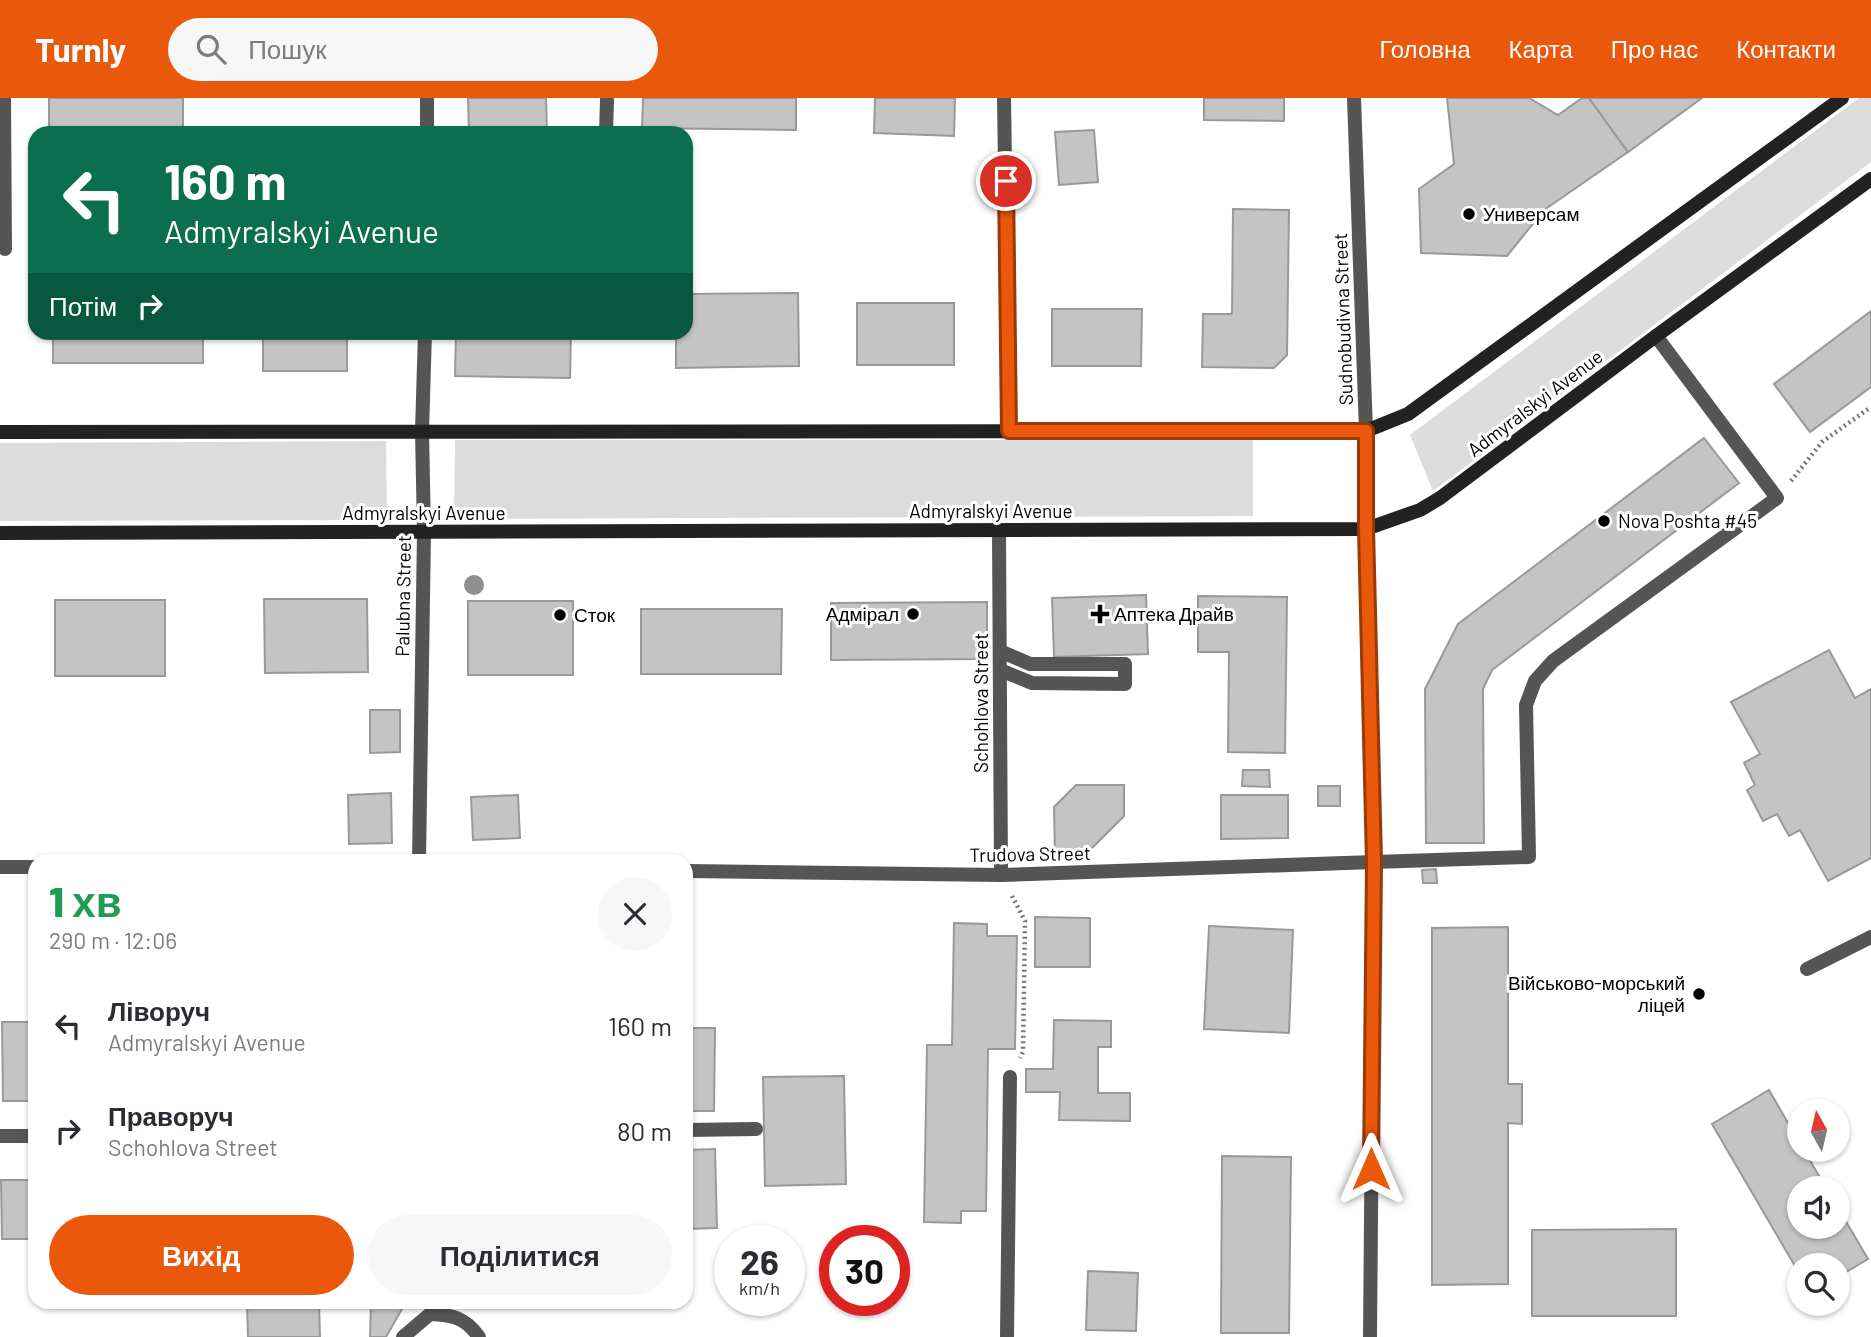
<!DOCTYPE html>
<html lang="uk">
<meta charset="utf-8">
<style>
:root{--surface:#fff;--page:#f7f7f7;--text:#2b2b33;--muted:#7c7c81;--accent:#ea580c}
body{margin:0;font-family:Barlow,sans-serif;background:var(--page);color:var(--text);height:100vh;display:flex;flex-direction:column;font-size:26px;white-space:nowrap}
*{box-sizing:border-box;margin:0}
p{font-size:23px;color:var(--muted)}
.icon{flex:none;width:38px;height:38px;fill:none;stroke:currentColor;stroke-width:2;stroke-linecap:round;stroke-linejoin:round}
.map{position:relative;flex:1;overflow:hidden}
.drawer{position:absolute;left:28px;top:756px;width:665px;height:455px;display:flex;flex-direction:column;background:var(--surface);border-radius:21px;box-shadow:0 2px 5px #0004}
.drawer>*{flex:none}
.hud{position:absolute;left:28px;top:28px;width:665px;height:214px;border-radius:21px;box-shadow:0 2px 5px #0004;background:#0b6e4f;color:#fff;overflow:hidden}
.needle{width:46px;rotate:352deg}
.fabs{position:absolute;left:1787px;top:1001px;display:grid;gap:14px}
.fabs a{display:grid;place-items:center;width:63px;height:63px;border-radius:50%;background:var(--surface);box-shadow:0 2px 5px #0004;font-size:35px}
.speed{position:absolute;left:714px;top:1127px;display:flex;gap:14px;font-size:35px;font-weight:700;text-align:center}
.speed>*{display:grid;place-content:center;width:91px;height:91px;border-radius:50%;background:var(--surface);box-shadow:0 2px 5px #0004;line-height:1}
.speed small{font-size:18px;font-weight:400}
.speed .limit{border:10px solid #d22;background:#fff;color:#111}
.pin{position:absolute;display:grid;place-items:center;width:60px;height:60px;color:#fff;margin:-30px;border:4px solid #fff;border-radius:50%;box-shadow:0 2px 7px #0007}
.me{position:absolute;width:77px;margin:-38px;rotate:0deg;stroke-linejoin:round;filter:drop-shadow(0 0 5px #0008)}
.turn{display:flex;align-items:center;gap:24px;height:147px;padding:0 21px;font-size:32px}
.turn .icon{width:91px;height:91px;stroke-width:2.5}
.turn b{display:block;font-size:49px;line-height:60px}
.then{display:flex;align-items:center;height:66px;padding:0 21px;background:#0003;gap:14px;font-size:26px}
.round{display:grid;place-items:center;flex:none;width:74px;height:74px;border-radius:37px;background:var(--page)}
.overview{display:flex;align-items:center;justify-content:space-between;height:119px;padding:0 21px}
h1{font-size:42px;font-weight:800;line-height:52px;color:#1e9e55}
.button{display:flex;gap:14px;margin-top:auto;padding:14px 21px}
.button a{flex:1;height:80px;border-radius:42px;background:var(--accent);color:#fff;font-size:28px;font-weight:800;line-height:80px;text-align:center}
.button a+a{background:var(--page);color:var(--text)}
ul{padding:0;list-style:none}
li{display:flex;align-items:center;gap:21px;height:105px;padding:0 21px}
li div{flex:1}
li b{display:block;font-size:26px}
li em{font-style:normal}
header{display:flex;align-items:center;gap:42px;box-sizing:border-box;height:98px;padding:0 35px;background:var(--accent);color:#fff}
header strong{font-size:33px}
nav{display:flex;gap:38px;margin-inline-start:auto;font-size:24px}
.search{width:490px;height:63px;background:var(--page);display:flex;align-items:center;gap:18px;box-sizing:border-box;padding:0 24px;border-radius:38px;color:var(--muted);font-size:26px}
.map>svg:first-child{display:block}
.green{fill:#dcdcdc}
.building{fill:#c4c4c4;stroke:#999;stroke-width:2}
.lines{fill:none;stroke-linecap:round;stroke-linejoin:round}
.path{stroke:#777;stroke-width:4.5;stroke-dasharray:2 3.5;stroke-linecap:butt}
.service{stroke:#555;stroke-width:14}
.minor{stroke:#555;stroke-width:14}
.secondary{stroke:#222;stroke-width:14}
.tree{fill:#8f8f8f}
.route-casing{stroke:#983908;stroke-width:18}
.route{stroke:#ea580c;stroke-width:12}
.poi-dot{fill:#000;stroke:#fff;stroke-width:2.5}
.labels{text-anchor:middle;stroke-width:6;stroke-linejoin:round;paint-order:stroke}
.poi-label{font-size:19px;fill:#000;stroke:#fff;text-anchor:start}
.street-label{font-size:19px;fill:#000;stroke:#fff}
</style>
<header>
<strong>Turnly</strong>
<div class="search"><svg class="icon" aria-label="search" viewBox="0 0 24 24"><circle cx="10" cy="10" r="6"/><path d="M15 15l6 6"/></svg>Пошук</div>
<nav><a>Головна</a><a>Карта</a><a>Про нас</a><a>Контакти</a></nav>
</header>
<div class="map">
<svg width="1871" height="1239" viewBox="0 0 1871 1239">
<rect width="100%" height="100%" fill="#fff"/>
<g class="green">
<path d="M1859 0H1871V64L1433 393 1410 337Z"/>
<path d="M455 342H1253V418L454 421Z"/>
<path d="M386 343 387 422 0 423V345Z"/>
</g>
<g class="building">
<rect x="49" y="0" width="134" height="35"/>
<path d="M468 0H546L547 35H469Z"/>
<path d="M643 0H796V32L642 30Z"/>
<path d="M875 0H955L954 38 874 35Z"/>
<path d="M1204 0H1284V23L1204 22Z"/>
<path d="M1447 0H1529L1558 17 1582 0H1589L1628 54 1544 112 1507 158 1421 155 1419 91 1454 66Z"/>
<path d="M1589 0H1702L1628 54Z"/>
<path d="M1094 32 1098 84 1059 87 1055 34Z"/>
<path d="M1233 111 1289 112 1287 257 1274 270 1202 269 1203 216H1232Z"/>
<path d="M798 195 799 268 676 270V234H686V196Z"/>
<rect x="857" y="205" width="97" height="62"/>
<path d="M1052 211H1142L1141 268H1052Z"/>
<path d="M1871 213V289L1810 334 1774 286Z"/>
<rect x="53" y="234" width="150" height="31"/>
<rect x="263" y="234" width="84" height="39"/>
<path d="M456 234H571L570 280 455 278Z"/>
<path d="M1704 340 1739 385 1492 572 1483 591 1484 745H1426L1425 591 1458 526Z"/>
<path d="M1146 497 1148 556 1054 559 1052 500Z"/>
<path d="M1198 498 1287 499 1285 655 1228 654 1229 554H1198Z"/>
<path d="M264 501H367L368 574 265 575Z"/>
<rect x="55" y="502" width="110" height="76"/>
<rect x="468" y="503" width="105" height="74"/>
<path d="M987 504V561L831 562V505Z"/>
<path d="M641 511H782L781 576H641Z"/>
<path d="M1829 552 1855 600 1871 591V760L1828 783 1800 732 1789 738 1777 716 1763 723 1747 692 1755 687 1744 665 1760 656 1731 604Z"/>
<path d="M370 612H400V654L370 655Z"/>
<path d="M1243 672H1269L1270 689 1242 688Z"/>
<path d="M1076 687H1124V718L1088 754 1055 755 1054 709Z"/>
<rect x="1318" y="688" width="22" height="20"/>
<path d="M391 695 392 745 349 746 348 697Z"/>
<path d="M518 697 520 740 473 742 471 699Z"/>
<path d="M1221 697H1288V740L1221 741Z"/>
<path d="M1436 771 1437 785H1423L1422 772Z"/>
<path d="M1035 819 1090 820V869H1035Z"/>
<path d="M954 825 987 826V838H1017L1015 951H988L986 1113H961V1125L924 1124 927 947H952Z"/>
<path d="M1209 828 1293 832 1289 935 1204 931Z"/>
<path d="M1508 829V986H1522V1026L1508 1025V1186L1432 1187V830Z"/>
<path d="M1054 922 1111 923V949H1098V995H1130V1023L1059 1022 1060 994H1026V971H1053Z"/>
<path d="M2 924H35V1003H3Z"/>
<path d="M686 930H715L714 1013H686Z"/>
<path d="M844 978 846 1086 765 1088 763 979Z"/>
<path d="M1769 992 1799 1044V1052H1804L1826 1090H1799V1129H1838V1110L1868 1161 1838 1179V1167H1799V1175L1712 1026Z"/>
<path d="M715 1051 717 1130 686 1131V1052Z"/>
<path d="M1222 1058 1291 1059 1289 1235H1221Z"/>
<path d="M1 1082H35V1141H2Z"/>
<path d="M1676 1131V1218H1532V1132Z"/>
<path d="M1088 1173 1138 1175 1136 1233 1086 1232Z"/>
<path d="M247 1204H319L320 1239H248Z"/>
<path d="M371 1204H406L386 1239H370Z"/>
</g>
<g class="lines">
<g class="path">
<path d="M1791 383 1822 344 1871 309"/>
<path d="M1012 798 1025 823 1023 954 1020 960"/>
</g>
<g class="service">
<path d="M4 0 5 151"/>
<path d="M1000 553 1030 566H1125V586L1032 585 1000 572"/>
<path d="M1374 764 1529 759 1526 607 1535 583 1553 563 1777 400 1656 238"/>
<path d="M1807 871 1871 839"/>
</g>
<g class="minor">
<path d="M427 0V35"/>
<path d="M1004 0 1009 333"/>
<path d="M1354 0 1366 333V431L1374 764 1370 1239"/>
<path d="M606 35 607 2"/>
<path d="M999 433 1001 777"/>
<path d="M419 763 424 434 422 333 425 234"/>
<path d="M0 769H35"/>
<path d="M686 773 1001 777 1374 764"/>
<path d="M686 1032 756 1031"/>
<path d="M0 1038H35"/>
<path d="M403 1239 430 1216C452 1217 465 1219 479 1239"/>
<path d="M1007 1239 1010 979"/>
</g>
<g class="secondary">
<path d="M0 334 1366 333 1408 316 1842 0"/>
<path d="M0 435 1366 431 1420 412 1440 400 1656 238 1871 81"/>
</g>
</g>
<circle class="tree" cx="474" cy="487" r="10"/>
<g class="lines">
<defs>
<path id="route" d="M1006 83 1009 333H1366V430L1374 764 1371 1071"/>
</defs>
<use href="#route" class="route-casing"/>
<use href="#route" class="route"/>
</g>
<g class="poi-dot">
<circle cx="1469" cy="116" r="7"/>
<circle cx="1604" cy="423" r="7"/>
<circle cx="913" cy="516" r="7"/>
<path d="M1096.5 505.5h7v7h7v7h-7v7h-7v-7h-7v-7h7z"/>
<circle cx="560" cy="517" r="7"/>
<circle cx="1699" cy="896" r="7"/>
</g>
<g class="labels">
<g class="poi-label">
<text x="1483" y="123">Универсам</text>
<text x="1618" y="430">Nova Poshta #45</text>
<text x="899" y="523" text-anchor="end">Адмірал</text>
<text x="1114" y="523">Аптека Драйв</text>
<text x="574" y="524">Сток</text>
<text x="1685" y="892" text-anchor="end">Військово-морський<tspan x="1685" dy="22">ліцей</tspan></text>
</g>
<g class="street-label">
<text transform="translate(1343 221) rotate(-92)" y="7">Sudnobudivna Street</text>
<text transform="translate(1535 305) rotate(-37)" y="7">Admyralskyi Avenue</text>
<text x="991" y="420">Admyralskyi Avenue</text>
<text x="424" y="422">Admyralskyi Avenue</text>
<text transform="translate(403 498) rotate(-89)" y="7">Palubna Street</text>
<text transform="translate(981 605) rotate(-90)" y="7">Schohlova Street</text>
<text transform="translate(1030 756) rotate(-1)" y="7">Trudova Street</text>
</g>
</g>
</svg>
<div class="fabs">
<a><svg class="needle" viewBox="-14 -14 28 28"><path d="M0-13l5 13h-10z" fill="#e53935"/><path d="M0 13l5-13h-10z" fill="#7c7c81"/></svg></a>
<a><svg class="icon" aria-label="sound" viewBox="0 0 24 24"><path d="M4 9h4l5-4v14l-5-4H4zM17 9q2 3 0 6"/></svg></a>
<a><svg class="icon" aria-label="search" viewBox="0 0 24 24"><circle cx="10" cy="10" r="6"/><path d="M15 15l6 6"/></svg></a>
</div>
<div class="speed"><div>26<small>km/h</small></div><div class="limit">30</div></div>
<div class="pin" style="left:1006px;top:83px;background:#d93025"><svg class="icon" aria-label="arrive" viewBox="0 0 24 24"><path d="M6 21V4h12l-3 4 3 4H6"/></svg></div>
<svg class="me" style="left:1371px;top:1071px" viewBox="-20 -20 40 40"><path d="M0-17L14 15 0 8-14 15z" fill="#ea580c" stroke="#fff" stroke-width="4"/></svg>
<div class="hud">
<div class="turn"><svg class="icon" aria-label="left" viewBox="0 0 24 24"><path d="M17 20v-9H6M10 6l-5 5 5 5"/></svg><div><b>160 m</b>Admyralskyi Avenue</div></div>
<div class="then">Потім<svg class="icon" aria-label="right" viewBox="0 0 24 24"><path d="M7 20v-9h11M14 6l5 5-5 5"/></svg></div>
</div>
<section class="drawer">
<div class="overview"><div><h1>1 хв</h1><p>290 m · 12:06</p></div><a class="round"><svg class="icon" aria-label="close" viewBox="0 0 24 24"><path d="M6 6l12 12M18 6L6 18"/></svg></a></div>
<ul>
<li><svg class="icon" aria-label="left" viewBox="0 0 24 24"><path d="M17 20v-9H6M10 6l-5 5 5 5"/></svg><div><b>Ліворуч</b><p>Admyralskyi Avenue</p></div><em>160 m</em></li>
<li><svg class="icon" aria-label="right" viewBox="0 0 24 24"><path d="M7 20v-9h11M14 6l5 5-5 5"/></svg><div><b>Праворуч</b><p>Schohlova Street</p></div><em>80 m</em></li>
</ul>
<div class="button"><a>Вихід</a><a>Поділитися</a></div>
</section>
</div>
